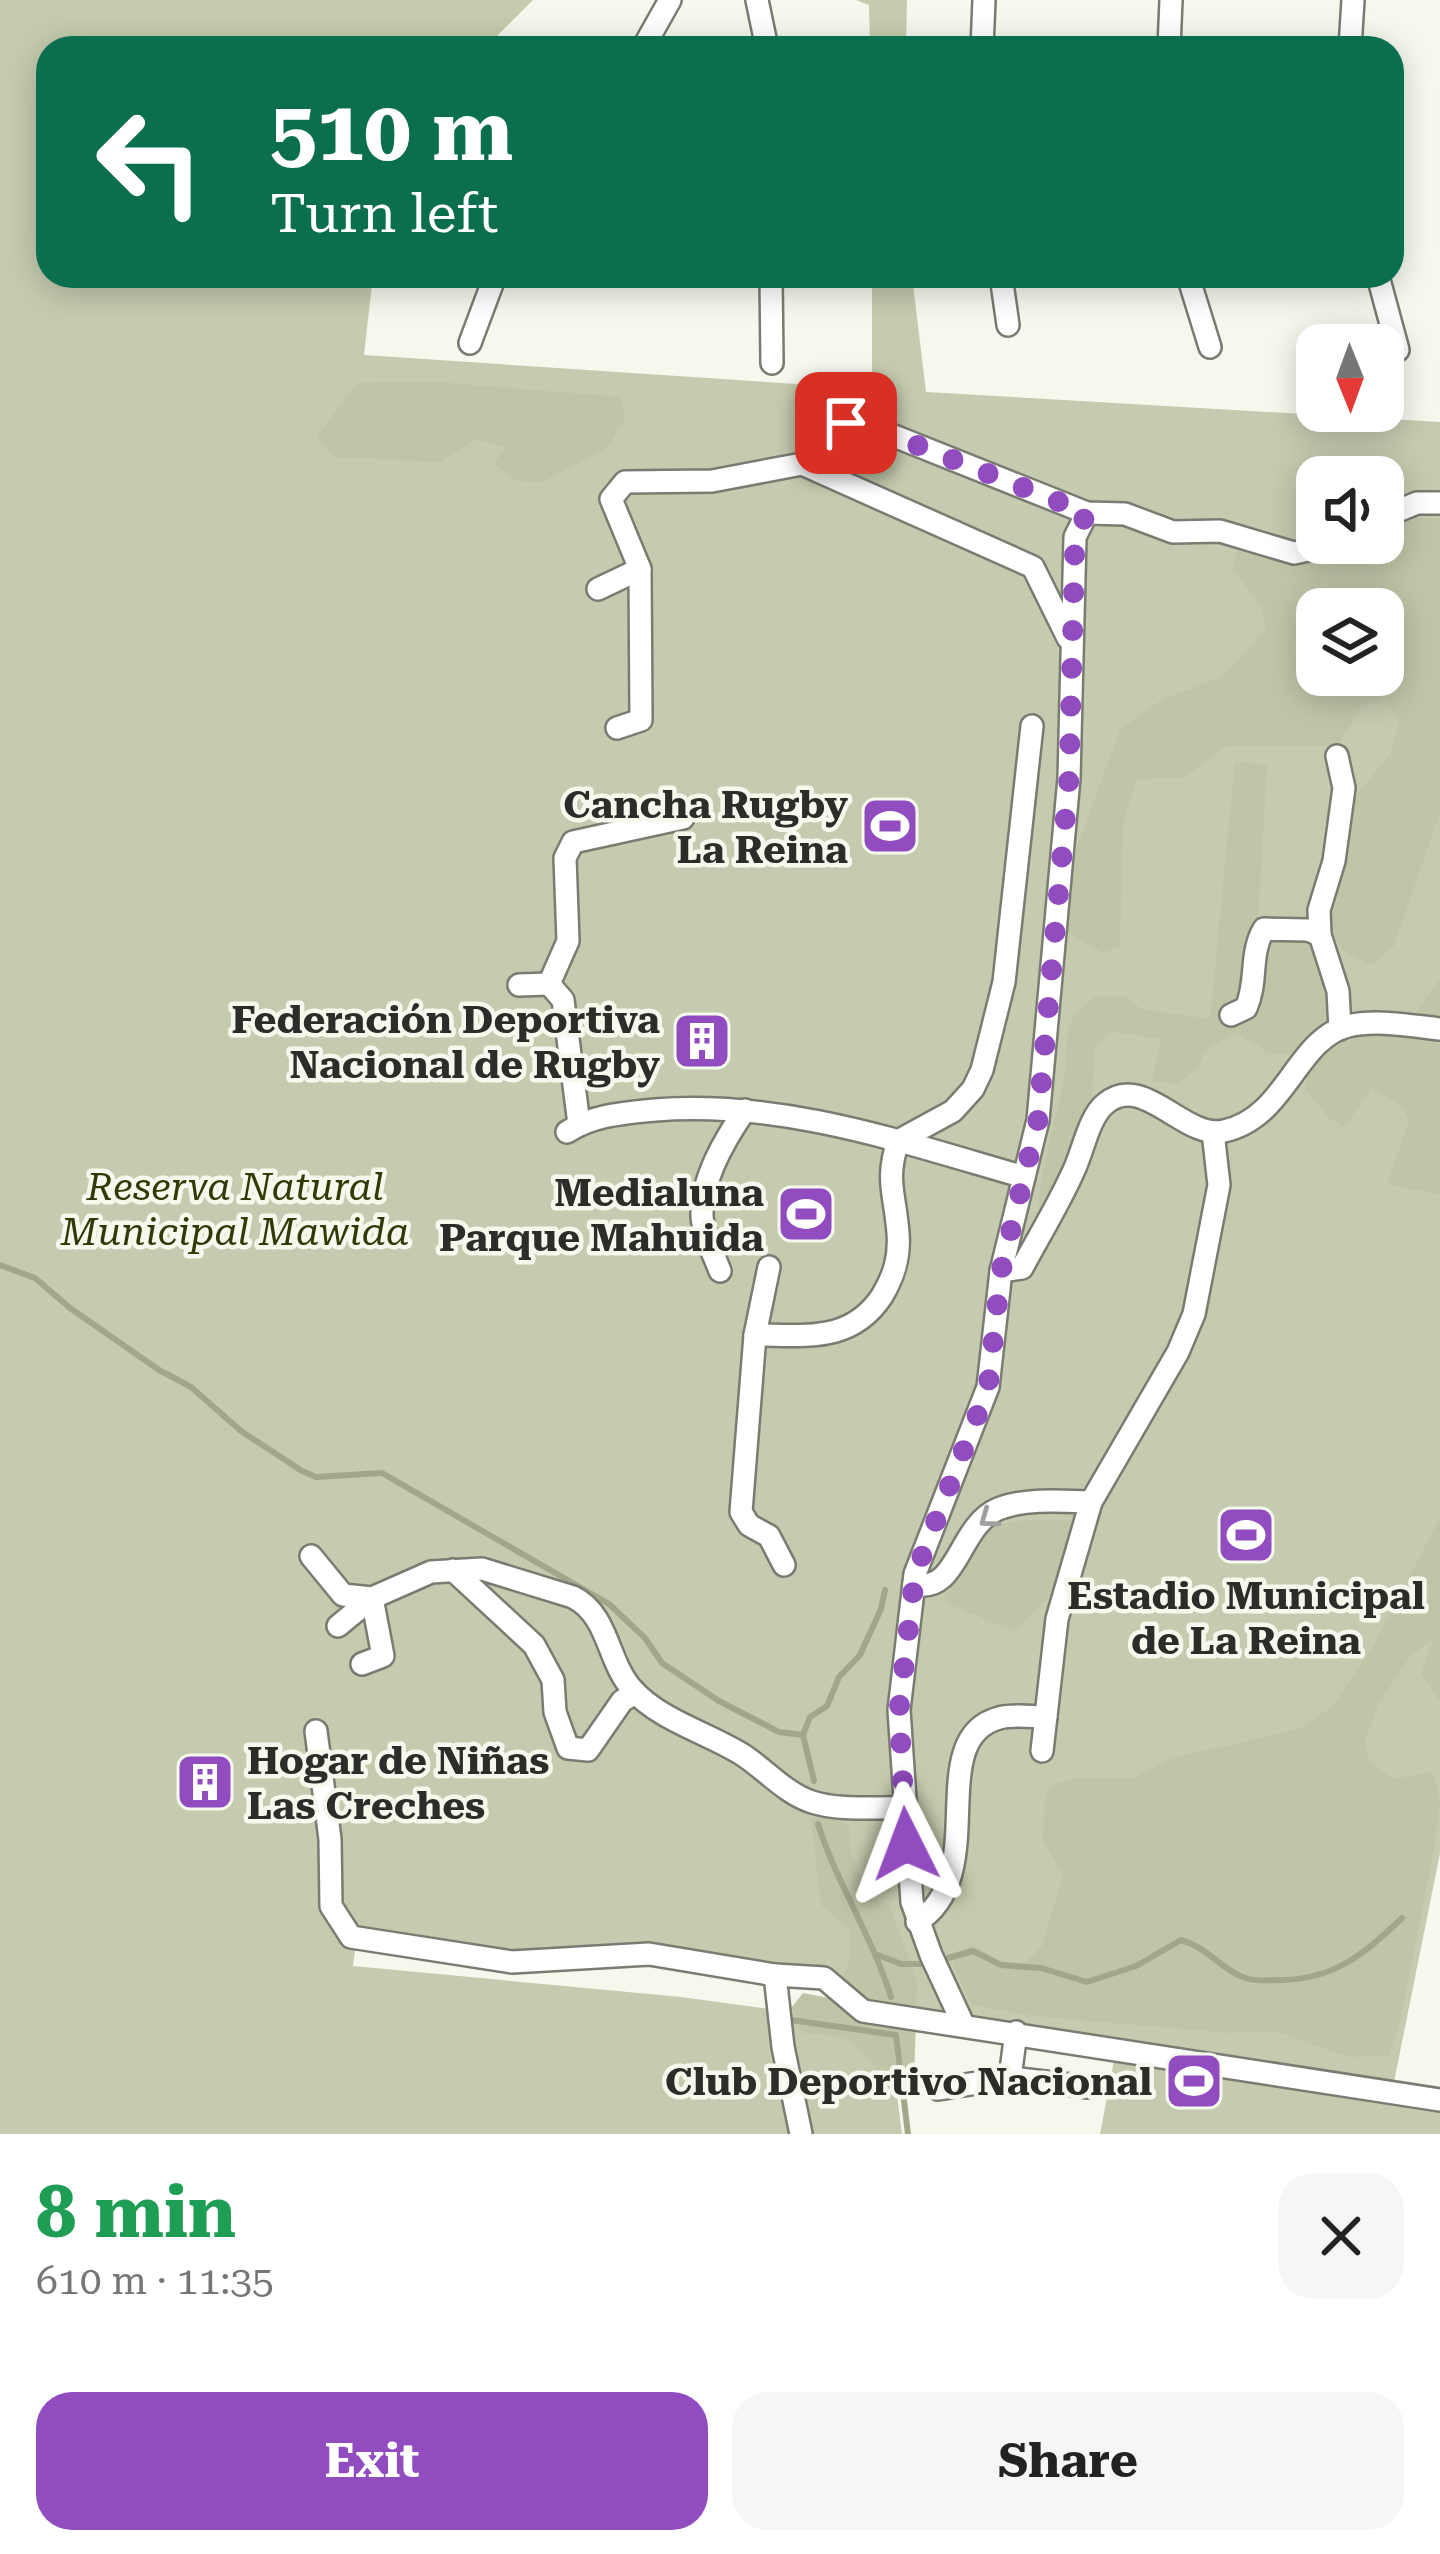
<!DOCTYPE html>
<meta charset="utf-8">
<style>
:root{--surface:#fff;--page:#f6f6f6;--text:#222;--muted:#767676;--accent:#914cbf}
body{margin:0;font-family:"Roboto Serif",serif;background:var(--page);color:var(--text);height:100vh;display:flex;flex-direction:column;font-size:45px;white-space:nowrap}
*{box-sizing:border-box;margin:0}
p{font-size:39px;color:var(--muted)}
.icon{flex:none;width:66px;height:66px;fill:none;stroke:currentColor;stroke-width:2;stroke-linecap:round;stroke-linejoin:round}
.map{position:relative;height:2134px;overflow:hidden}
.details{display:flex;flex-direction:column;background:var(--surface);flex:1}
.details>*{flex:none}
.top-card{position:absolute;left:36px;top:36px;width:1368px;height:252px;border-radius:36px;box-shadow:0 6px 30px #0003;background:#0b6e4f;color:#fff;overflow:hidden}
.needle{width:78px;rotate:179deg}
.tools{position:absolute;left:1296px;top:324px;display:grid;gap:24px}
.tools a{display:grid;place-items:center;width:108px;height:108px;border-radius:24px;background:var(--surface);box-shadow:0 6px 30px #0003;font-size:60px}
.pin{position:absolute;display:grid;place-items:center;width:102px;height:102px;color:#fff;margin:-51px;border-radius:24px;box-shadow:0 6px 18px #0006}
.me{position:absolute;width:132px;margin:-66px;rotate:357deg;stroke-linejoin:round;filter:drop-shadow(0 0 9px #0008)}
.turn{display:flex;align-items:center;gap:42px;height:252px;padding:0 36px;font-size:54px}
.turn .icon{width:156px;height:156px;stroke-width:2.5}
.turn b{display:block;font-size:84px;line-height:102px}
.round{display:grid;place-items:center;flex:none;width:126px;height:126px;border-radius:36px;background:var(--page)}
.summary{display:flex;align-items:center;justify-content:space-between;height:204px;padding:0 36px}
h1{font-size:72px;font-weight:700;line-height:90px;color:#1e9e55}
.cta{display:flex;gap:24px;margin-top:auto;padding:24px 36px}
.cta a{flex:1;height:138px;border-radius:36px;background:var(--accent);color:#fff;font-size:48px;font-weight:700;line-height:138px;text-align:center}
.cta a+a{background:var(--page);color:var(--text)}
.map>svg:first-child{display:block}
.green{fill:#c4cbae;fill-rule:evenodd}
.forest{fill:#bfc6a8;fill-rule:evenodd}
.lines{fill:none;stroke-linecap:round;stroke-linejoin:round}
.stream{stroke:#a1a78a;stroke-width:6}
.minor-casing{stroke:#7a7c72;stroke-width:26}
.minor{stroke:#fff;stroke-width:21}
.oneway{stroke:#a0a09f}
.route{stroke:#914cbf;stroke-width:21;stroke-dasharray:0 37.8}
.labels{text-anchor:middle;stroke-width:9;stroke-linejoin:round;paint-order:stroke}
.poi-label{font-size:39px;font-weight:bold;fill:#2c2d29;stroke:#f5f8ed;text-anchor:end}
.park-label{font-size:39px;font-style:italic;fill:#323905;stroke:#f5f8ed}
</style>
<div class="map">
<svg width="1440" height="2134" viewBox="0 0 1440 2134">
<rect width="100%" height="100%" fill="#f5f8ed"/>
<g class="green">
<path d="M0 0H533L485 48H48V276H373L364 355 872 389V276H912L926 392 1440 422V1853L1394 2082 869 2001 844 1977 649 1944 512 1951 358 1927 353 1966 681 1997 888 2025 902 2134H0ZM1317 477H1383V543H1317ZM1317 609H1383V675H1317Z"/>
<path d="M856 0H907L906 48H870L869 5Z"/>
<path d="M1115 2055 1440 2108V2134H1100Z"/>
</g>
<g class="forest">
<path d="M439 382 620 397 625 419 607 448 541 483 513 480 494 463 506 447 476 439 441 462 335 457 317 437 357 383Z"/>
<path d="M1412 518H1440V812L1394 946 1372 965 1342 951 1326 917 1353 800 1390 754 1399 721 1386 702 1362 705 1338 745 1225 747 1185 777 1136 780 1123 824 1120 946 1103 953 1067 932 1076 850 1120 729 1163 699 1222 677 1266 629 1260 605 1233 569 1237 551C1264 557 1301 566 1327 559 1348 553 1359 543 1383 543V532ZM1317 609H1383V675H1317Z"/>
<path d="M1235 762 1267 765 1258 920 1276 936 1312 941 1330 998 1331 1024 1290 1053 1267 1055 1260 1046 1236 1034 1207 1048 1196 1070 1177 1084 1152 1081 1161 1039 1112 1032 1095 1048 1091 1109 1037 1220 1042 1176 1065 1075 1068 1029 1075 1013 1097 996 1126 997 1141 1009 1210 1019Z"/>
<path d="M1440 979V1195L1387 1184 1409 1121 1402 1106 1371 1088 1345 1127 1330 1119 1306 1090 1308 1064 1335 1039 1403 1031Z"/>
<path d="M1440 1518V1701L1421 1674 1433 1640 1411 1655 1379 1703 1364 1743 1370 1762 1393 1779 1433 1772 1440 1801 1434 1849 1400 2022 1389 2056 1348 2057 1274 2031 1229 2033 1033 2016 971 2005 953 1964 954 1954 971 1944 1001 1962 1021 1967 1042 1946 1063 1875 1043 1841 1045 1795 1055 1784 1084 1777 1131 1779 1173 1758 1299 1729 1332 1707 1373 1647Z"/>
<path d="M1079 1520 1061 1584 1015 1632 944 1602 964 1561 989 1527 1017 1521Z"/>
<path d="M828 1817 849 1825 851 1853 869 1896 889 1905 917 1980 914 2085 892 2099 873 2065 846 2037 803 2033 791 2008 803 1993 834 1999 849 1962 851 1931 821 1905 811 1819Z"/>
</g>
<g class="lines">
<g class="stream">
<path d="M0 1265 35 1278 70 1308 159 1370 191 1387 241 1431 302 1471 316 1477 382 1473 609 1604 645 1638 662 1663 719 1701 779 1732 803 1735"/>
<path d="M814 1781 803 1735 810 1717 827 1706 839 1677 860 1655 881 1609 885 1590"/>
<path d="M818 1824C837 1884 872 1936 891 1997"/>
<path d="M878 1955 901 1964H924"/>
<path d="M948 1958 973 1951 1001 1965 1041 1968 1087 1982 1136 1966 1181 1940C1208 1947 1221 1970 1245 1978 1257 1982 1270 1980 1282 1980 1335 1979 1366 1953 1402 1918"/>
<path d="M791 2020 896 2035 908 2134"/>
</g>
<defs>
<g id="minor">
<path d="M757 0 767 48"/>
<path d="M643 48 670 0"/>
<path d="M982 48 984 0"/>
<path d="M1169 48 1171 0"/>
<path d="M1350 48 1353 0"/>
<path d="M771 276 772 363"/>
<path d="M1001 276 1008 325"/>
<path d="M1188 276 1210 347"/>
<path d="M1378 276 1398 350"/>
<path d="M470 343 495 276"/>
<path d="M802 464 1033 567 1068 638"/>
<path d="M1383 517 1417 503H1440"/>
<path d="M598 589 640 569 611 499 625 482 712 481 802 464 846 423 879 430 1087 513 1125 514 1173 532 1220 531 1294 553 1340 543"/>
<path d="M617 728 641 720 640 569"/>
<path d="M1337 756 1344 788 1334 861 1319 910 1320 935 1338 991 1340 1029"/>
<path d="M549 984 568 941 565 858 573 842 683 818"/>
<path d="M519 985 549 984 563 1000 579 1124"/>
<path d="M1231 1015 1246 1008C1258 982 1249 954 1264 929L1308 930 1320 935"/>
<path d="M567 1132C593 1115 624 1113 655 1110 783 1100 902 1142 1024 1177"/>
<path d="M769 1267 755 1335 741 1512 749 1525 769 1536 784 1565"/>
<path d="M720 1271C714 1255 703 1234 702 1216 701 1179 725 1139 745 1110"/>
<path d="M1001 1271 1022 1268C1039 1236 1059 1204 1074 1170 1083 1151 1089 1117 1105 1104 1143 1071 1184 1140 1224 1131 1286 1118 1296 1039 1348 1026 1376 1019 1412 1026 1440 1029"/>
<path d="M755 1335C806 1335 851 1343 882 1296 894 1276 900 1257 898 1233 895 1193 885 1181 898 1141L953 1111 973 1089 982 1070 1004 982 1032 726"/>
<path d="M311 1556 343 1595 372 1598 431 1572 482 1569 573 1597C609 1615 607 1661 632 1689 659 1720 708 1733 743 1755 766 1770 785 1793 812 1802 840 1811 875 1807 904 1808"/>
<path d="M453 1570 534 1645 553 1680 555 1712 568 1748 588 1750 622 1701 635 1693"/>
<path d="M914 1584C958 1595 958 1526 998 1509 1025 1498 1063 1501 1091 1502"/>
<path d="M338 1626 372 1598 383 1656 362 1664"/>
<path d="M316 1731 330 1839 331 1906 351 1937 512 1962 649 1954 775 1975 824 1978 863 2011 1440 2100"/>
<path d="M1042 1751 1057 1619 1091 1502 1178 1352 1194 1314 1219 1185 1213 1132"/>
<path d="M917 1922C993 1875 922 1739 999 1718 1013 1714 1031 1717 1046 1717"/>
<path d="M775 1975 783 2047 801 2134"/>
<path d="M963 2024 931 1955 912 1902 899 1710 915 1574 988 1387 1001 1271 1038 1120 1069 778 1075 537 1087 513"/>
<path d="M1010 2078 1016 2032"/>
<path d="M938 2089 1010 2078 1088 2087"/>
</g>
</defs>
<use href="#minor" class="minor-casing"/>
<use href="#minor" class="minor"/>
</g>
<defs><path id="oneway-chevron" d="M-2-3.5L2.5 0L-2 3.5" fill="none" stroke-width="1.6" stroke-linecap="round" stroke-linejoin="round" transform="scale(3)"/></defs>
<use class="oneway" href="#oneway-chevron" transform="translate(988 1519) rotate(144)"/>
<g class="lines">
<path class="route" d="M846 423 879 430 1087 513 1075 537 1069 778 1038 1120 1001 1271 988 1388 915 1574 899 1710 906 1844"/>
</g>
<defs>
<symbol id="stadium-square" viewBox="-11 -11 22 22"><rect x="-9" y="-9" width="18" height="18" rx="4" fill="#914cbf" stroke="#f5f8ed"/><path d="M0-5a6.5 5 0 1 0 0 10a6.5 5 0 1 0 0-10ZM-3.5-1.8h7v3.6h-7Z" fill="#fff"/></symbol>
<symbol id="building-square" viewBox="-11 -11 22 22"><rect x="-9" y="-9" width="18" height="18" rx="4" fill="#914cbf" stroke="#f5f8ed"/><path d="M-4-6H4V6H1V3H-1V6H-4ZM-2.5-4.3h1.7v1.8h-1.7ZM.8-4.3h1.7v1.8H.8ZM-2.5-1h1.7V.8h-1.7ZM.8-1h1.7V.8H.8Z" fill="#fff"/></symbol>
</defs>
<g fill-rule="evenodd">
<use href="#stadium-square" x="857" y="793" width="66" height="66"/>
<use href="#building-square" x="669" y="1008" width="66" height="66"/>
<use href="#stadium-square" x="773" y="1181" width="66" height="66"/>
<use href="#stadium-square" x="1213" y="1502" width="66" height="66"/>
<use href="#building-square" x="172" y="1749" width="66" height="66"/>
<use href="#stadium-square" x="1161" y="2048" width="66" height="66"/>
</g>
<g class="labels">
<g class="poi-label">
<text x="848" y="818">Cancha Rugby<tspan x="848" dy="45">La Reina</tspan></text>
<text x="660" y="1033">Federación Deportiva<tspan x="660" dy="45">Nacional de Rugby</tspan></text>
<text x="764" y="1206">Medialuna<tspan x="764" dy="45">Parque Mahuida</tspan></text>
<text x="1246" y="1609" text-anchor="middle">Estadio Municipal<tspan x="1246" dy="45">de La Reina</tspan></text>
<text x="247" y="1774" text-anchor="start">Hogar de Niñas<tspan x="247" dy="45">Las Creches</tspan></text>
<text x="1152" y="2095">Club Deportivo Nacional</text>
</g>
<g class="park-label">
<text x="235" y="1200">Reserva Natural<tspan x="235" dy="45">Municipal Mawida</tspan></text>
</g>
</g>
</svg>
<div class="tools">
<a><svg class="needle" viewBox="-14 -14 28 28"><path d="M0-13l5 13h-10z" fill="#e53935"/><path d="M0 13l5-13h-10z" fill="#767676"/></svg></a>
<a><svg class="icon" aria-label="sound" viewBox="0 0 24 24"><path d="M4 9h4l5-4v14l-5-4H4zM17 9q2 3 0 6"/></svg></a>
<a><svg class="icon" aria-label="layers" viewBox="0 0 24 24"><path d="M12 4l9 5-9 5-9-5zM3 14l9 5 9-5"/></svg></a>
</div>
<div class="pin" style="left:846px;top:423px;background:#d93025"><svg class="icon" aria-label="arrive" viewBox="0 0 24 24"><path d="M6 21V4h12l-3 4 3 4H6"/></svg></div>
<svg class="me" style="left:906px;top:1844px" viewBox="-20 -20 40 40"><path d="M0-17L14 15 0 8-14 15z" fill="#914cbf" stroke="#fff" stroke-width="4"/></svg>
<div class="top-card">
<div class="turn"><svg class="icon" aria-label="left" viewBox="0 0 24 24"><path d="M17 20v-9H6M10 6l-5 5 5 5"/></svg><div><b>510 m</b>Turn left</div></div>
</div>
</div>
<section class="details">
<div class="summary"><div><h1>8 min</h1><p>610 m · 11:35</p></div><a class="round"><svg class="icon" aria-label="close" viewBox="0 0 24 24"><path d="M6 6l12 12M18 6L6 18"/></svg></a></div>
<div class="cta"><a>Exit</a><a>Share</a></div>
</section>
